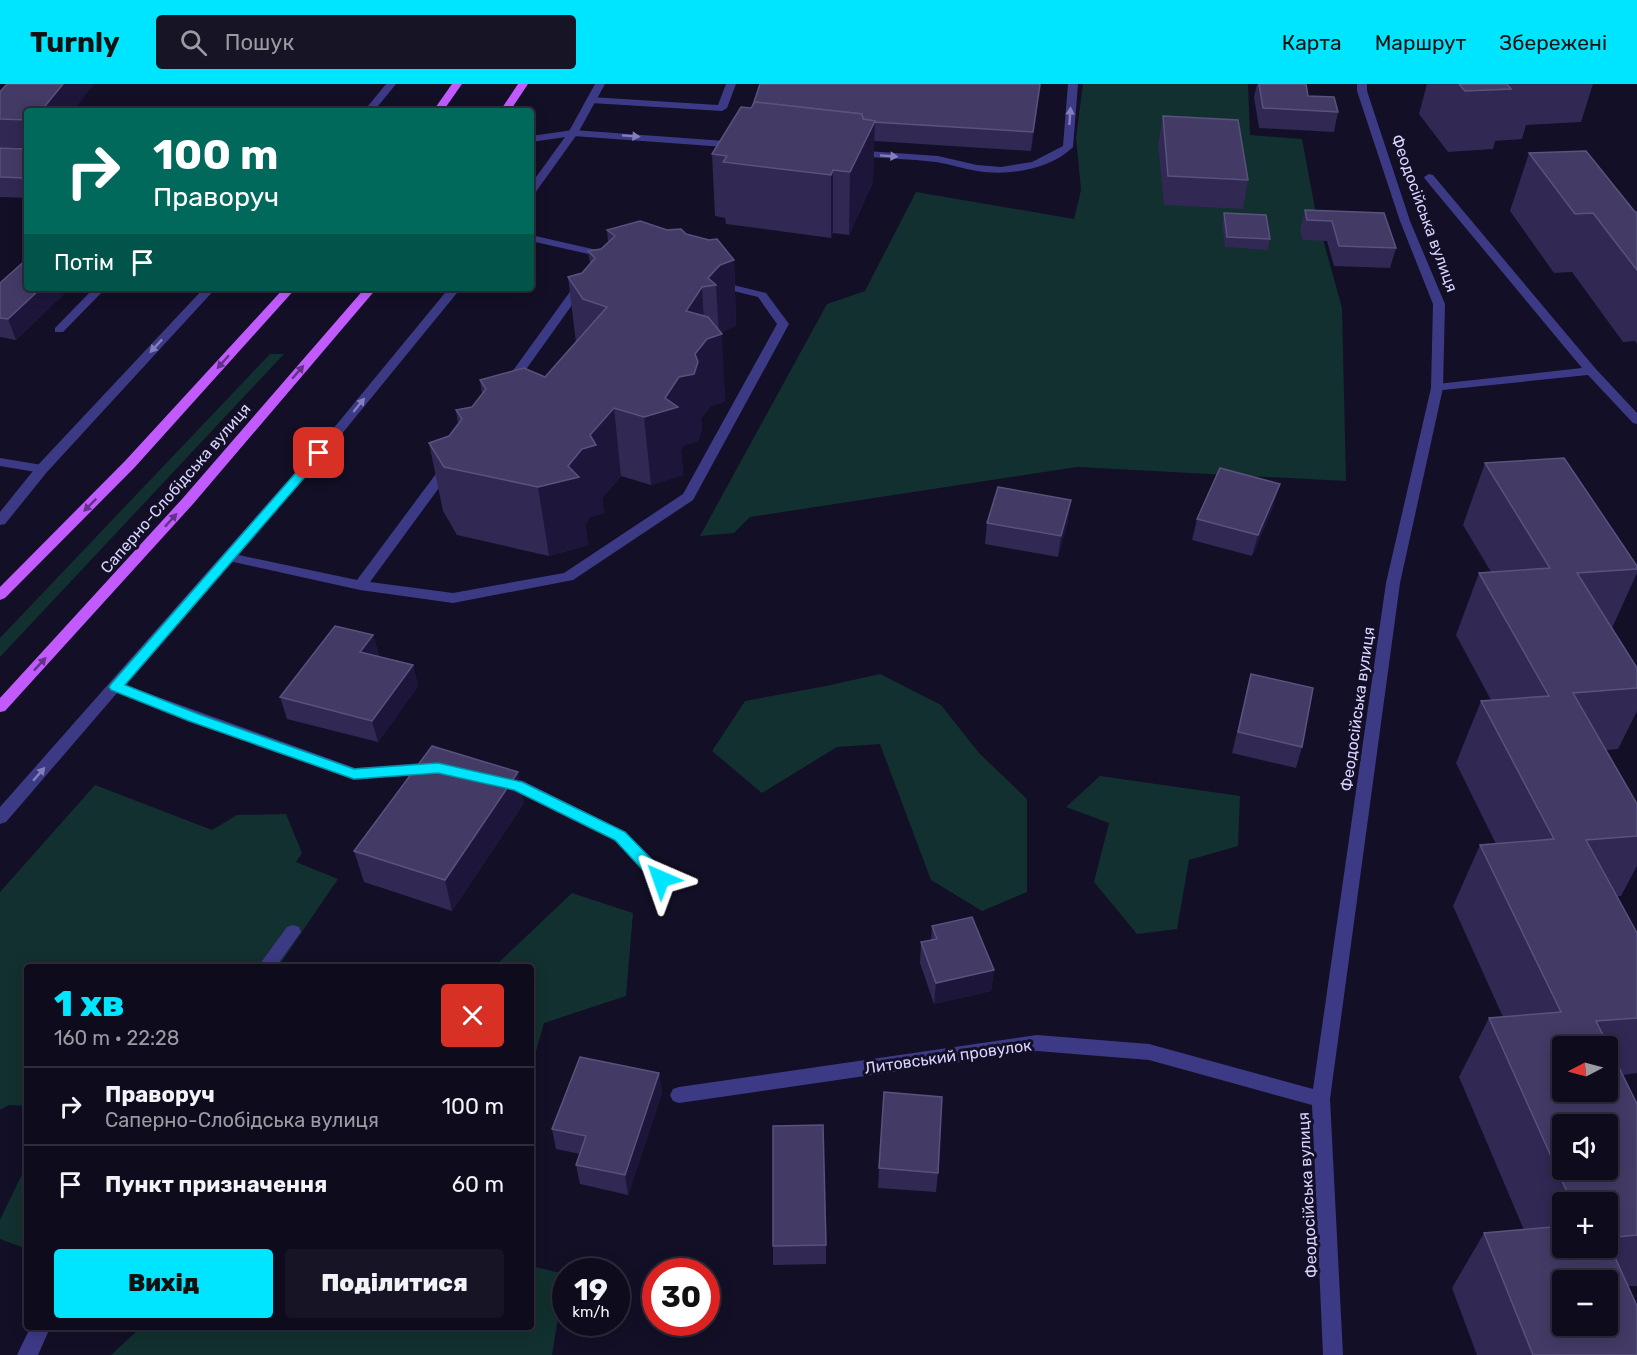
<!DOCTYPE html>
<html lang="uk">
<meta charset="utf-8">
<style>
:root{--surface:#0e0b1c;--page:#171425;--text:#f1f3f6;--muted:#9b9ba3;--line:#2e2b3b;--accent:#00e5ff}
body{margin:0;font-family:Rubik,sans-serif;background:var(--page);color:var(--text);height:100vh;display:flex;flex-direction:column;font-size:22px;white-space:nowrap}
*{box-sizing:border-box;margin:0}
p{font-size:20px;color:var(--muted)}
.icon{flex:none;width:33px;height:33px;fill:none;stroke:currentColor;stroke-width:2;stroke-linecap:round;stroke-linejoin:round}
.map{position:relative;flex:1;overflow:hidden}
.sheet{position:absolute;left:24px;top:880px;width:510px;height:366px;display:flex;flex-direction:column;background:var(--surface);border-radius:6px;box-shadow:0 3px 15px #0003,0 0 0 2px var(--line)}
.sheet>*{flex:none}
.guide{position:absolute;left:24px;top:24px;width:510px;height:183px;border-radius:6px;box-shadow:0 3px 15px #0003,0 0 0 2px var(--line);background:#00695c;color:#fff;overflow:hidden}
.needle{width:39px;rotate:264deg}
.buttons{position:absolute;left:1552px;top:952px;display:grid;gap:12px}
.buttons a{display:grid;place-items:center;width:66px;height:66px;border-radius:6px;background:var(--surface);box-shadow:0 3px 15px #0003,0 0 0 2px var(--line);font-size:30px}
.speed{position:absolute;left:552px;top:1174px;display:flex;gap:12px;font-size:30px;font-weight:700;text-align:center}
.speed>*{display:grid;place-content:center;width:78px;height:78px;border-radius:50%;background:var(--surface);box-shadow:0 3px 15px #0003,0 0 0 2px var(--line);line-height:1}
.speed small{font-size:15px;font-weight:400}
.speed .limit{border:9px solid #d22;background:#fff;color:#111}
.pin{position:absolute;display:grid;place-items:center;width:51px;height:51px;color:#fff;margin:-26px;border-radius:12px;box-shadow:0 3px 9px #0006}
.me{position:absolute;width:66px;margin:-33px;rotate:317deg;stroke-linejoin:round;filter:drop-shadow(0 0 4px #0008)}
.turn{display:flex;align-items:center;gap:21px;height:126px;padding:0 30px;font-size:27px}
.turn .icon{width:78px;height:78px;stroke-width:2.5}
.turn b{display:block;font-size:42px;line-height:51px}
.then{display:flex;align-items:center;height:57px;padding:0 30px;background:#0003;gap:12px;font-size:22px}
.round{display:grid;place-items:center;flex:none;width:63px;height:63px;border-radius:6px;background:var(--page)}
.head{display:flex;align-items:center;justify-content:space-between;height:102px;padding:0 30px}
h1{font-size:36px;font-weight:800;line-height:45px;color:var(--accent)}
.primary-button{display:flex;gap:12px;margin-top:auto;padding:12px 30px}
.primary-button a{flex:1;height:69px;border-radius:6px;background:var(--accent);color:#111;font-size:24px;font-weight:800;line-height:69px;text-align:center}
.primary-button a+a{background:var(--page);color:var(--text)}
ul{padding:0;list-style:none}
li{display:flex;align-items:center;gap:18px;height:78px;padding:0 30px;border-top:2px solid var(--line)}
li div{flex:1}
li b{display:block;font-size:22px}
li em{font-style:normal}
header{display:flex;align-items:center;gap:36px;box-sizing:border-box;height:84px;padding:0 30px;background:var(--accent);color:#111}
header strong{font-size:28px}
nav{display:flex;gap:33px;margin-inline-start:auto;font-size:21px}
.search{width:420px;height:54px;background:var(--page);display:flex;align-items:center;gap:15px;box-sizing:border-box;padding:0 21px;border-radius:6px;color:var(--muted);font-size:22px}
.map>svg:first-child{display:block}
.green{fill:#12302f}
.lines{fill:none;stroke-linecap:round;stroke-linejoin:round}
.service{fill:#3d3a85;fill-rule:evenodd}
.minor{fill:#3d3a85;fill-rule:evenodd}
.primary{fill:#c25bff;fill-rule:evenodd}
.wall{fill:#312854;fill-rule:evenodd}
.shaded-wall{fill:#1d163a}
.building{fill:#433a66;stroke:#5a527e;stroke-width:1.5;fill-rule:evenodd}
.oneway{fill:#837fbc}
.oneway2{fill:#623188}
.route{fill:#00e5ff;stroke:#0095a6;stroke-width:1.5}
.labels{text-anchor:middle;stroke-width:6;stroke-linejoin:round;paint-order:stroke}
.street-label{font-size:16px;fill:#d9d4ff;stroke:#130f26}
</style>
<header>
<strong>Turnly</strong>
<div class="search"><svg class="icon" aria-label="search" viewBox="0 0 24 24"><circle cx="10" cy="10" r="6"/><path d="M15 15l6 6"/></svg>Пошук</div>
<nav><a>Карта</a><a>Маршрут</a><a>Збережені</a></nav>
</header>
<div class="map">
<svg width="1637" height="1271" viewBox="0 0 1637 1271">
<rect width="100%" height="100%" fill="#130f26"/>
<g class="green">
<path d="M1083 0H1248L1250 51 1302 55 1316 130 1342 224 1346 397 1077 383 750 433 734 449 700 452 827 220 865 207 916 108 1074 135 1081 106 1076 54Z"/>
<path d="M270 270H284L0 573V554Z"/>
<path d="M880 590 941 621 979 669 1027 715V808L982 827 931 796 880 660 837 663 762 709 712 667 745 617 826 602Z"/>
<path d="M1100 692 1240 712 1238 762 1189 776 1177 845 1137 850 1094 798 1109 739 1066 723Z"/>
<path d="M95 701 212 746 237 731 286 730 302 769 296 778 338 795 278 883 27 884V1022L9 1021 0 1026V808Z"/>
<path d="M572 809 633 829 626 912 544 939 531 985V884L494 883Z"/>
<path d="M27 1080V1165L0 1155V1136Z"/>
<path d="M531 1182 565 1190 552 1271H111L140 1244 221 1246 224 1244H531Z"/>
</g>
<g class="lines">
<g class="service">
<path d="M726 0H736L727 24 722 27 591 19 586 16 591 13 718 21Z"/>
<path d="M1068 0H1078L1073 63C1050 86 1008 92 977 87 963 85 950 80 936 78 909 75 881 74 853 72L848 69 853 66 938 72 977 81 1001 83 1032 78 1063 62Z"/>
<path d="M573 46 739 58 744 61 739 64 573 52 531 58V52Z"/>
<path d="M1429 90 1433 91 1595 284 1637 329V340L1633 339 1588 291 1433 307V301L1437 300 1582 284 1425 95 1424 93Z"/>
<path d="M531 151 610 169 612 171 606 174 531 157Z"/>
<path d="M581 197 587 200 512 305H504V299L577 198Z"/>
<path d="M717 197 766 209 789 240 693 416 573 496 453 519 360 506 229 477 222 473 229 469 357 496 444 379 449 378 455 382 370 498 453 509 564 489 683 410 777 240 758 213 713 202 711 200Z"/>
<path d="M94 204H106L63 248H55V244Z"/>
<path d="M0 374 42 381 48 385 42 389 0 382Z"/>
</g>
<g class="minor">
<path d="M386 0H396L374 27H364Z"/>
<path d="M595 0H605L578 49 535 109 531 110V100L568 49Z"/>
<path d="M1357 0H1367V7L1410 137 1445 220 1443 304 1400 499 1330 1015 1343 1271H1323L1312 1021 1149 976 1037 967 679 1019 673 1017 670 1011 673 1005 679 1003 1037 951 1149 960 1313 1005 1386 499 1431 304 1433 220 1400 137 1357 7Z"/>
<path d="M204 204H216L47 388 5 440 0 441V428L37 382Z"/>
<path d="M449 204H461L336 357 125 601 355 684 435 678 440 680 443 684 440 688 354 696 117 609 6 738 0 740V723L328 351Z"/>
<path d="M502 692 523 697 626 748 667 790 669 795 667 800 661 801 655 800 614 756 513 706 497 702 494 698 497 694Z"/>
<path d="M293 841 299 843 301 848 275 884H257L287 843Z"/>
<path d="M30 1244H50L38 1271H17Z"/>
</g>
<g class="primary">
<path d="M452 0H462L443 27H433Z"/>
<path d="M518 0H528L510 27H500Z"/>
<path d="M284 204H296L135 383 5 514 0 516V503L125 377Z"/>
<path d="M365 204H377L193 420 5 627 0 628V614L183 414Z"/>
</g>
</g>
<g class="wall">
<path d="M760 0H1041L1031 67 874 57 873 98 849 151 833 149 831 154 726 140 725 134 715 132 712 70 751 24Z"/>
<path d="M1257 0H1306L1308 12 1338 28 1334 48 1259 44 1254 13Z"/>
<path d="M1427 0H1593L1581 38 1526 41 1522 55 1495 57 1493 65 1448 68 1419 30Z"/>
<path d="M0 8 27 27V64L0 63Z"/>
<path d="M1163 32 1248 96 1243 125 1164 121 1158 60Z"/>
<path d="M0 64 27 65V114L0 113Z"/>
<path d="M1529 69 1635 128H1637V260L1635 257 1623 258 1572 188 1554 189 1510 127Z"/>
<path d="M1305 126 1384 129 1396 164 1390 184 1334 182 1327 157 1303 156 1300 146Z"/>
<path d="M1224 129 1270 155 1268 166 1225 163 1222 139Z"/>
<path d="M607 146H667L686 150 734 176 736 242 723 247 721 249 725 317 711 322 701 334 702 346 698 357 684 361 681 366 683 391 651 401 621 392 602 414 604 429 590 433 585 441 588 461 549 472 457 451 443 427 429 359 449 352 458 340 456 326 472 323 482 310 480 296 545 293 576 259 568 193 582 189 590 180 588 167 601 165 608 158Z"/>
<path d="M0 199 27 204H70L16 256 0 253Z"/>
<path d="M1485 379 1637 482V489L1612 544 1637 584V627L1618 665 1606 666 1637 720V782L1621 812H1617L1637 849V989L1622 991 1637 1020V1202H1628L1637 1271H1477L1452 1204 1484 1149 1524 1146 1459 993 1489 934 1503 933 1453 822 1480 761 1496 760 1456 679 1481 617 1491 616 1456 551 1479 489 1491 488 1463 441ZM1563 1119H1608V1164H1563Z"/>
<path d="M1274 421 1252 472 1192 456 1197 435Z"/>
<path d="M1068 437 1058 473 985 460 987 439Z"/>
<path d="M373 551 379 572 413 581 418 602 378 658 287 635 280 613Z"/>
<path d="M1251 590 1302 663 1296 684 1232 669Z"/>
<path d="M524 719 452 827 364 798 354 767Z"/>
<path d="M932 842 994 886 991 907 934 920 920 879 921 858 931 856Z"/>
<path d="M659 989 662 1009 628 1111 580 1100 576 1081 580 1070 556 1065 552 1045Z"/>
<path d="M884 1008 938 1089 936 1108 878 1104Z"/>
<path d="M826 1161V1180L773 1181V1162Z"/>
</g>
<g class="shaded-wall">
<path d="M63 0H94L73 27H41Z"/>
<path d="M1040 0H1041L1031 67 1033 48Z"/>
<path d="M875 37 873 98 849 151 850 88Z"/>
<path d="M833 86V149L831 154V91Z"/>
<path d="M734 176 736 242 723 247 720 251 722 250 725 317 711 322 701 334 702 346 698 357 684 361 681 366 683 391 651 401 644 333 665 314 686 227 702 203 705 258 707 255 719 251 716 201 708 194 720 181Z"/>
<path d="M41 204H70L16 256 8 235Z"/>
<path d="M614 324 621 392 602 414 604 429 590 433 585 441 588 461 549 472 538 403 568 382 590 351Z"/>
<path d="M1280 400 1274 421 1252 472 1258 451Z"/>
<path d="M1071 416 1068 437 1058 473 1061 452Z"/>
<path d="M373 551 379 572 360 568Z"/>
<path d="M413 581 418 602 378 658 372 637Z"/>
<path d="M518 688 524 719 452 827 445 796Z"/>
<path d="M994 886 991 907 934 920 936 899Z"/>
<path d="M659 989 662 1009 628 1111 625 1091Z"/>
</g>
<g class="building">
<path d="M7 0H63L41 27H27V36L0 35V8Z"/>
<path d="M760 0H1040L1033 48 874 38 875 37 863 35 862 30 755 18 753 21Z"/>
<path d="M1259 0H1306L1308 12 1334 13 1338 28 1263 24Z"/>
<path d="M1459 0H1507L1511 5 1465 7Z"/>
<path d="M755 18 862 30 863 35 875 37 850 88 833 86 831 91 723 78 727 72 712 70 741 23 751 24Z"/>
<path d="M1163 32 1238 36 1248 96 1168 92Z"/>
<path d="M0 64 27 65V92L25 94 0 93Z"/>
<path d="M1586 67 1635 128H1637V186L1593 129 1575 130 1529 69Z"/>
<path d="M1305 126 1384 129 1396 164 1339 162 1332 137 1307 136Z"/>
<path d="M1224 129 1266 131 1270 155 1227 153Z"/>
<path d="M640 137 667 146 681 145 686 150 709 156 717 155 734 176 720 181 708 194 716 201 702 203 686 227 708 233 722 250 707 255 695 270 698 278 694 290 679 293 665 314 678 323 644 333 614 324 590 351 596 361 582 365 568 382 579 393 538 403 444 383 429 359 449 352 462 335 456 326 472 323 486 305 480 296 524 284 545 293 607 223 583 215 568 193 582 189 595 174 588 167 601 165 615 152 607 146Z"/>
<path d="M27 175V204H41L8 235 0 234V199Z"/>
<path d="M1564 374 1637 482V485L1577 489 1637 584V604L1573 609 1637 720V752L1586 756 1637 849V934L1596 937 1637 1020V1151L1608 1154V1119H1572L1489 934 1561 928 1480 761 1554 755 1481 617 1549 612 1479 489 1550 484 1485 379ZM1563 963H1608V1008H1563ZM1563 1041H1608V1086H1563Z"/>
<path d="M1220 384 1280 400 1258 451 1197 435Z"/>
<path d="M998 403 1071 416 1061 452 987 439Z"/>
<path d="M335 542 373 551 360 568 413 581 372 637 280 613Z"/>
<path d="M1251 590 1313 604 1302 663 1238 648Z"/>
<path d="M432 662 518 688 445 796 354 767Z"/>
<path d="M972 833 994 886 936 899 921 858 937 855 932 842Z"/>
<path d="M580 973 659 989 625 1091 576 1081 586 1052 552 1045Z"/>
<path d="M884 1008 942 1013 938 1089 879 1084Z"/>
<path d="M823 1041 826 1161 773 1162V1042Z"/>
<path d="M1563 1142V1164H1608V1158L1637 1222V1271H1533L1484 1149ZM1563 1197H1608V1242H1563Z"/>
</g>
<defs><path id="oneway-solid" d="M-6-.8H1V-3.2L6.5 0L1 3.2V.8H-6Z" transform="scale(1.5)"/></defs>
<g class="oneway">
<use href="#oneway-solid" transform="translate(1070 32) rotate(-86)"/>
<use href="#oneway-solid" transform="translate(631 52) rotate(4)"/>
<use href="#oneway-solid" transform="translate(889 72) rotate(4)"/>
<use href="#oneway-solid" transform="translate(156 262) rotate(133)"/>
<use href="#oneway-solid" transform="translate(359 321) rotate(-51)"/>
<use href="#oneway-solid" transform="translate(39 690) rotate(-49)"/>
</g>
<g class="oneway2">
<use href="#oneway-solid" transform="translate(223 278) rotate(132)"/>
<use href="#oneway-solid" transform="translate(298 288) rotate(-49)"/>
<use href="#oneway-solid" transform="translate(90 421) rotate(135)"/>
<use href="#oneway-solid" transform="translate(171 436) rotate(-48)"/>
<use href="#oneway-solid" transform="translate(40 580) rotate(-47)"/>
</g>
<path class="route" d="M319 366 324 369 323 372 125 601 198 630 354 685 438 679 522 698 625 748 666 790 668 795 666 799H655L615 756 514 706 438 689 354 695 189 637 111 606 109 603 111 600 315 367Z"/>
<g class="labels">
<g class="street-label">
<text transform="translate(1425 129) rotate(70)" y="6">Феодосійська вулиця</text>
<text transform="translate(175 404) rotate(-49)" y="6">Саперно-Слобідська вулиця</text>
<text transform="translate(1357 625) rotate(-82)" y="6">Феодосійська вулиця</text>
<text transform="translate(948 972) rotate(-8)" y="6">Литовський провулок</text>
<text transform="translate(1307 1111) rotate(-93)" y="6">Феодосійська вулиця</text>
</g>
</g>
</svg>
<div class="buttons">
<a><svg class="needle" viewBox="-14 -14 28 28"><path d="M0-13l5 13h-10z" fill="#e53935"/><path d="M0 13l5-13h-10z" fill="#9b9ba3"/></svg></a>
<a><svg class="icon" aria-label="sound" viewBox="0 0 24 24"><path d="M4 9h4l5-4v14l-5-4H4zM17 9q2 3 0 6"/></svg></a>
<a>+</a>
<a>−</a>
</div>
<div class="speed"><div>19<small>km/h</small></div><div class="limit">30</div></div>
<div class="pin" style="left:319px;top:369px;background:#d93025"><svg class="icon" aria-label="arrive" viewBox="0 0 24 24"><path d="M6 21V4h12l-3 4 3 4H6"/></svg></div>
<svg class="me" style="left:661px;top:795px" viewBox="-20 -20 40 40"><path d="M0-17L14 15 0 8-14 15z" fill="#00e5ff" stroke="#fff" stroke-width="4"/></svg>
<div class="guide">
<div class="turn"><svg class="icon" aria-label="right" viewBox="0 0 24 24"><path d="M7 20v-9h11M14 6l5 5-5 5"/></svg><div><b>100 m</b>Праворуч</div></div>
<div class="then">Потім<svg class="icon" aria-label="arrive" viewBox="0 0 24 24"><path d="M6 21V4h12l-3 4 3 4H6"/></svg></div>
</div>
<section class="sheet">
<div class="head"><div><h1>1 хв</h1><p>160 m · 22:28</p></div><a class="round" style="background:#d93025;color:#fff"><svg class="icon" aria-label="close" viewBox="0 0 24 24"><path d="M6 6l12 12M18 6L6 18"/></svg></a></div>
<ul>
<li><svg class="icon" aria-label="right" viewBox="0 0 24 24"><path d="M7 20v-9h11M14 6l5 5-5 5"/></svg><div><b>Праворуч</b><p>Саперно-Слобідська вулиця</p></div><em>100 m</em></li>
<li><svg class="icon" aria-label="arrive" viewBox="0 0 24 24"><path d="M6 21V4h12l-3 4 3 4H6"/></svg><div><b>Пункт призначення</b></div><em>60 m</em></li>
</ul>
<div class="primary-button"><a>Вихід</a><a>Поділитися</a></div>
</section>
</div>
